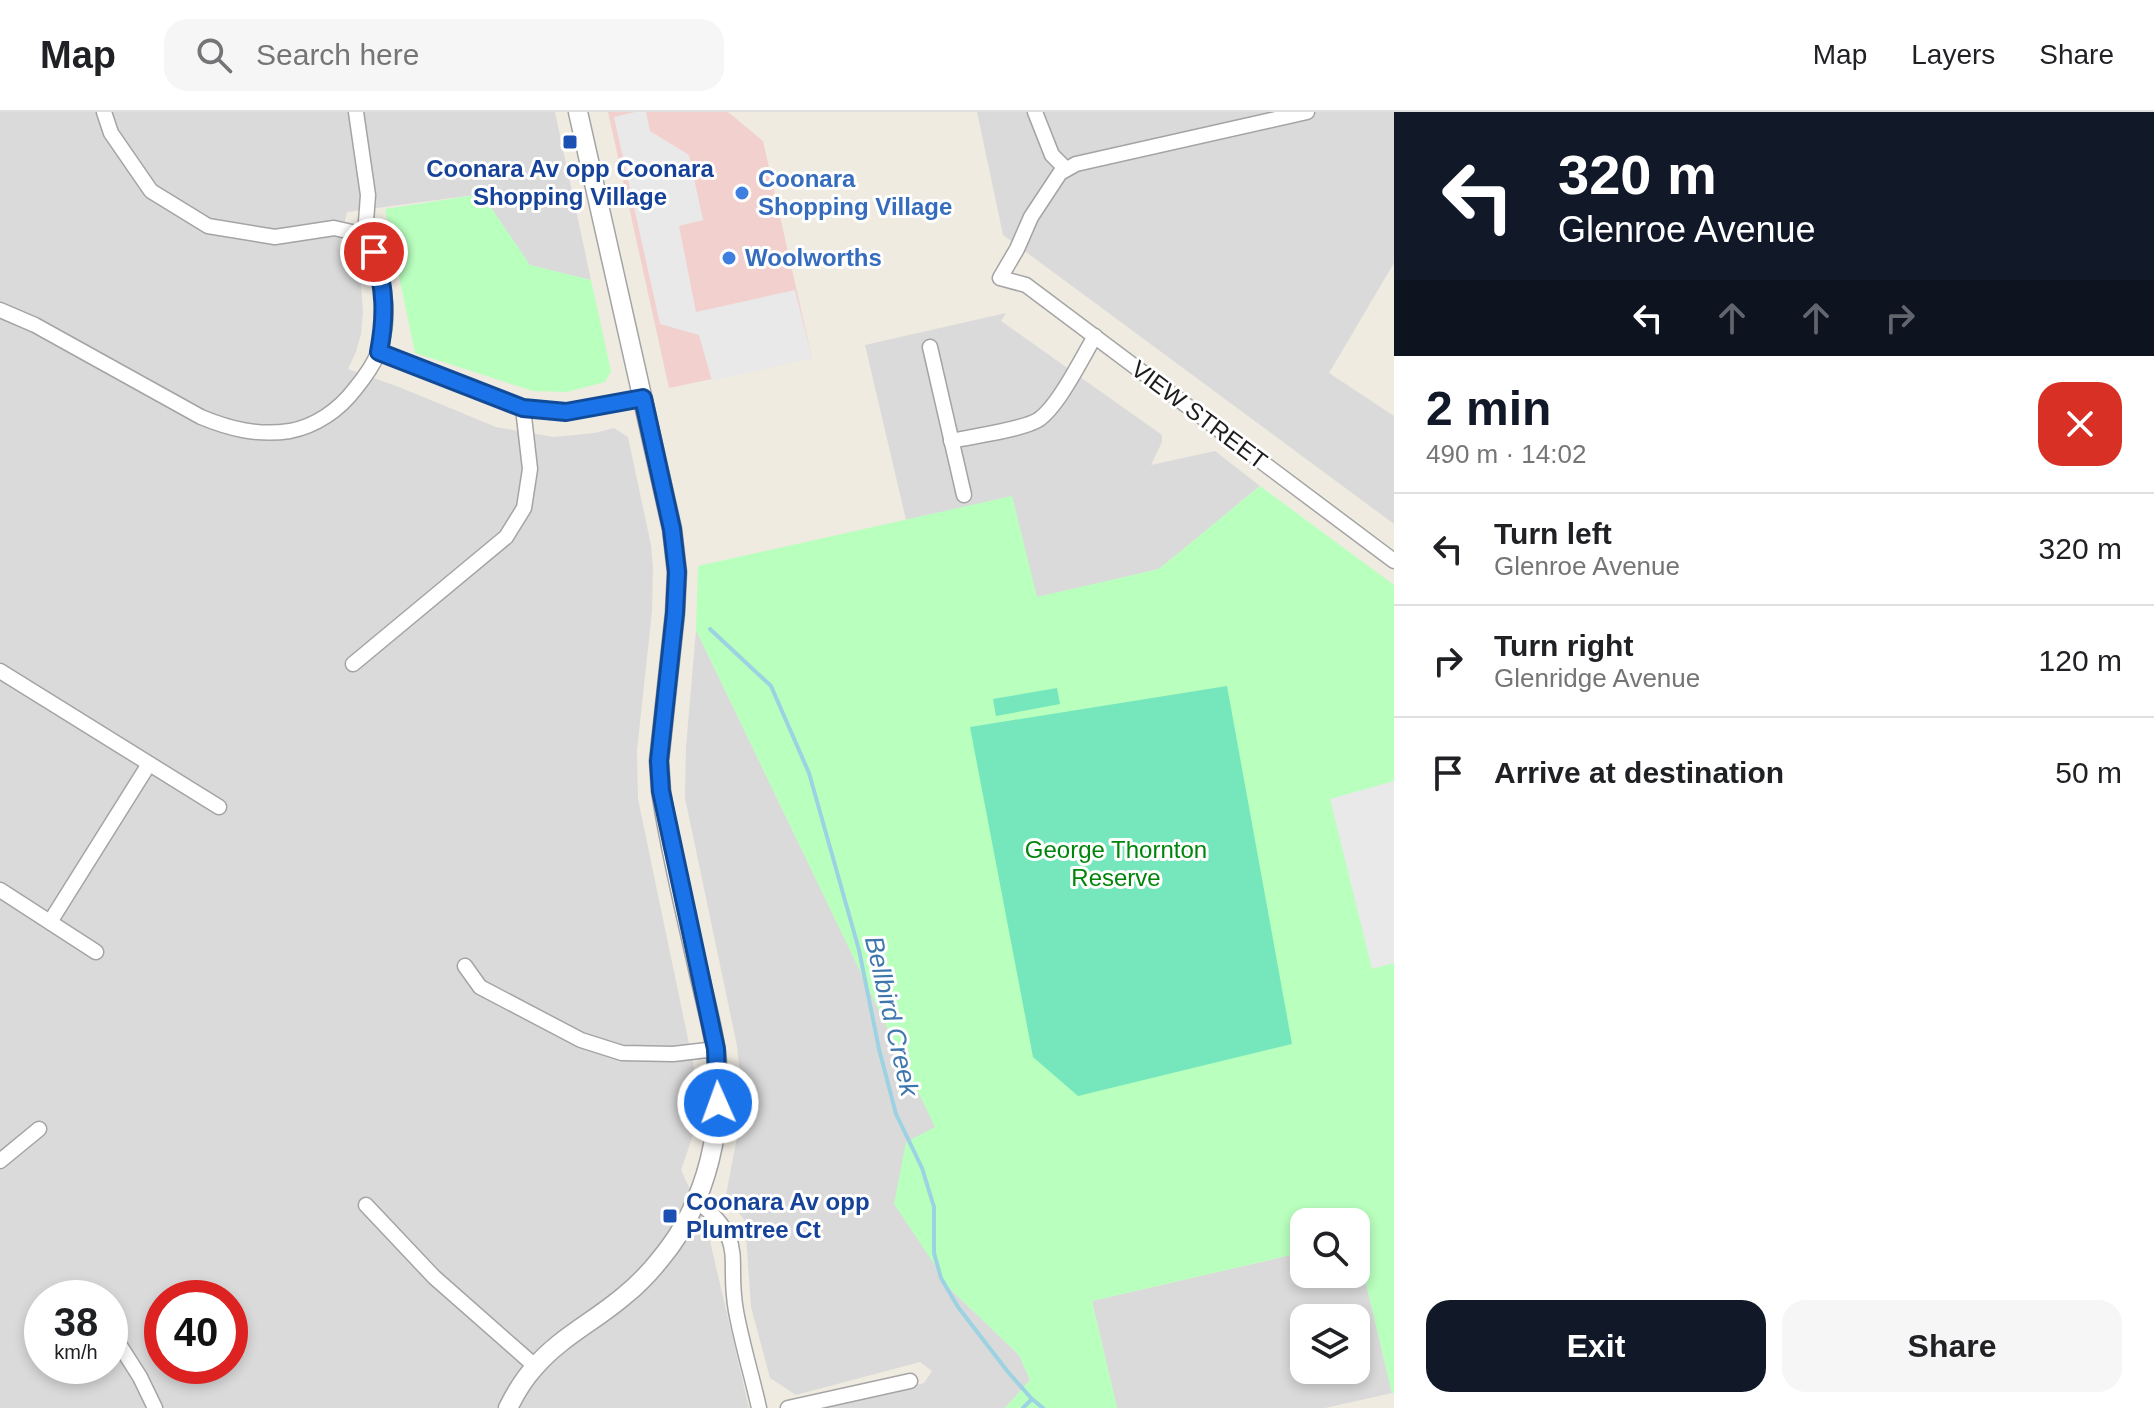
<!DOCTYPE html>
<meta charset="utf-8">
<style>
:root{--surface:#fff;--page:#f6f6f6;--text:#202124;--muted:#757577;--line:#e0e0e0;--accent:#111827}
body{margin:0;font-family:Arial,sans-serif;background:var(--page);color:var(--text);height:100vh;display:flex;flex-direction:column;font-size:30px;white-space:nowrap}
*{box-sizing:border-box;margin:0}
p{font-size:26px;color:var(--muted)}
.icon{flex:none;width:44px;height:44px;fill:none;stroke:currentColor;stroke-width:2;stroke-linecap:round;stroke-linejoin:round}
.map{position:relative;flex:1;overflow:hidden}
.drawer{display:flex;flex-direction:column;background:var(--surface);width:760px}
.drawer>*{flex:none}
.banner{background:#111827;color:#fff;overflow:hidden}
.controls{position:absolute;left:1290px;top:1096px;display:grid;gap:16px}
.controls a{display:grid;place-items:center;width:80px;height:80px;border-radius:16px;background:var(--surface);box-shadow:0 4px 12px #0003;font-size:40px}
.speed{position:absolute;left:24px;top:1168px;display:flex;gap:16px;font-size:40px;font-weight:700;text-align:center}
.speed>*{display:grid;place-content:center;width:104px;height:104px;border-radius:50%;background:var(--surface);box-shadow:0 4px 12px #0003;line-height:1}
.speed small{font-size:20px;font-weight:400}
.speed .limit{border:12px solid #d22;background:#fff;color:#111}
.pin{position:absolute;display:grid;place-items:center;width:68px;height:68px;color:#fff;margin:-34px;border:4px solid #fff;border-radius:50%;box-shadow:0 2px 8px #0007}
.me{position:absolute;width:88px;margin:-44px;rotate:358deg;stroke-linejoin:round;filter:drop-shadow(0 0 6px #0008)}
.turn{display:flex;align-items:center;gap:28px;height:168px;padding:0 32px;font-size:36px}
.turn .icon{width:104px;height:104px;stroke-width:2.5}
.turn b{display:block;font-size:56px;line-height:68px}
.lanes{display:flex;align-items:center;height:76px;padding:0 32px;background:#0003;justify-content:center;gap:40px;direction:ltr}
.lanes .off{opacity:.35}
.round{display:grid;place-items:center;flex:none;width:84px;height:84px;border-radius:24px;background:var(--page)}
.head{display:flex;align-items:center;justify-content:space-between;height:136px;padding:0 32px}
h1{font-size:48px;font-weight:700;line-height:60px;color:var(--accent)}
.primary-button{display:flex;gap:16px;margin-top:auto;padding:16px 32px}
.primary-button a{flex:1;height:92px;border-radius:24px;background:var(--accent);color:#fff;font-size:32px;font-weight:700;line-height:92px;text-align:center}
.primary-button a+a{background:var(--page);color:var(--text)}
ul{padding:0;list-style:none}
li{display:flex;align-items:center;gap:24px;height:112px;padding:0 32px;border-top:2px solid var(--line)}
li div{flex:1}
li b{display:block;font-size:30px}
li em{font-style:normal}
header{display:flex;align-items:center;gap:48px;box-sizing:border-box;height:112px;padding:0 40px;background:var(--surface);border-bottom:2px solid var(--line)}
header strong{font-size:38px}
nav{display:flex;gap:44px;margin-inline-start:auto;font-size:28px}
.search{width:560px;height:72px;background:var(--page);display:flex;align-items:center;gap:20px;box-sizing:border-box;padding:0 28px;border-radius:24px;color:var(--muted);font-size:30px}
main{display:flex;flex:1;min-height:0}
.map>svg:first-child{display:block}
.residential{fill:#dbdada;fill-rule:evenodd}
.commercial{fill:#f2d0ce}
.park{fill:#b9ffbe}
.pitch{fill:#76e7bc}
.parking{fill:#e9e9e9}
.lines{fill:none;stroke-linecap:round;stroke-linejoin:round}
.stream{stroke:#9dd2e2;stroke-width:4}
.minor-casing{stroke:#a4a4a4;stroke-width:17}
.tertiary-casing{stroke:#a4a4a4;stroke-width:21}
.minor{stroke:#fff;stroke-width:14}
.tertiary{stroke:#fff;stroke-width:18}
.route-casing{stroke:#114b97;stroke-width:20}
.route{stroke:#1a73e8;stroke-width:14}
.transit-dot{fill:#1a4fb4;stroke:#fff;stroke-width:3}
.shop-dot{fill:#3f7fe0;stroke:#fff;stroke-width:3}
.labels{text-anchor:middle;stroke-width:6;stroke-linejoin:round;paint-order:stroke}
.transit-label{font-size:24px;font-weight:bold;fill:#164399;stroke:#fff}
.shop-label{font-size:24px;font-weight:bold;fill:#366cbe;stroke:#fff;text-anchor:start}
.street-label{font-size:24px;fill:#1d1d1d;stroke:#fff}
.park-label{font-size:24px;fill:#00850c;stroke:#fff}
.water-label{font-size:26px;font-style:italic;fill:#3e76ae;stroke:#fff}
</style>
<header>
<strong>Map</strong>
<div class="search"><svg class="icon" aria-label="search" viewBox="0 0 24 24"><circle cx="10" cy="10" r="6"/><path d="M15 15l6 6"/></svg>Search here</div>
<nav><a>Map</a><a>Layers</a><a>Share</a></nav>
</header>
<main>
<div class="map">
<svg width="1394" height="1296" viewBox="0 0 1394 1296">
<rect width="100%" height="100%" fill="#efebe1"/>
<g class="residential">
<path d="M0 0H555L591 168 530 155 482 82 347 100 339 136 355 148 361 172 363 200 361 222 356 240 348 257 399 275 496 315 553 325 595 321 614 316 628 325 651 433 653 455 652 500 637 638 638 687 697 970 692 1026 681 1058 706 1112 749 1296H0ZM42 1186H110V1254H42ZM162 1186H230V1254H162Z"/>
<path d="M977 0H1394V151L1329 261 1394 304V412L1003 123Z"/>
<path d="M1006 201 1001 209 1162 323V330L1151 353 1215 339 1260 374 1159 457 1037 486 1012 385 906 408 865 233Z"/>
<path d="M696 518 936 1016 935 1153 946 1173 1019 1243 1030 1268 1005 1296H814L924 1271 932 1259 920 1250 796 1283 770 1266 751 1195 745 1109 726 1083 743 994 737 934 685 686 686 635Z"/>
<path d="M1356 1129 1392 1281 1325 1296H1117L1092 1189 1304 1140V1162H1356ZM1304 1206H1356V1258H1304Z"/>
</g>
<path class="commercial" d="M608 0H728L763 29 812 246 669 276Z"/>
<g class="park">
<path d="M482 82 530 153 591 168 611 259 605 270 567 280 533 279 415 241 385 97Z"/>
<path d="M1260 374 1394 473V1281H1392L1356 1129V1110H1304V1140L1092 1189 1117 1296H1005L1030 1268 1019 1243 946 1173 935 1153 894 1092 906 1030 935 1015 696 518 698 454 1012 384 1037 485 1159 457Z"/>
</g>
<g class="pitch">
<path d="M1227 574 1292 932 1078 984 1033 945 970 615Z"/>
<path d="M1057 576 1060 592 996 604 993 587Z"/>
</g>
<g class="parking">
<path d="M635 0H646L650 19 689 43 703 108 679 114 696 200 795 178 812 246 712 269 699 223 660 212 614 5Z"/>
<path d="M1394 669V851L1372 857 1330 687Z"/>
</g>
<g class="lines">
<g class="stream">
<path d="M710 517 771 574 809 661 859 838 879 937 896 1002 922 1056 934 1095V1141L941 1166 958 1195 1008 1260 1032 1287 1043 1296"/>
<path d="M1023 1296 1032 1287"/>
</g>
<defs>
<g id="minor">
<path d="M356 0 368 83 365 123"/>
<path d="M1035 0 1052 43 1066 57"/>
<path d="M1307 0 1076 52 1060 61 1031 105 1017 137 1000 166 1026 173 1394 449"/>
<path d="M0 198 35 213 201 305C230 317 258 324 290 319 316 314 339 298 355 277 364 266 373 254 378 241 393 204 383 157 365 123L334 116 275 125 208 114 151 79 111 21 104 0"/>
<path d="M930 235 964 383"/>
<path d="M379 240 523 296 566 300 643 286"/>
<path d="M951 329C973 324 1021 318 1038 308 1058 295 1082 246 1095 224"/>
<path d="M353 552 506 425 524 396 530 357 523 296"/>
<path d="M0 559 219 695"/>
<path d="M0 778 96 840"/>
<path d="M50 810 149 652"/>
<path d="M465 854 480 875 581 928 622 941 673 942 716 937"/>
<path d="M0 1049 39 1017"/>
<path d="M696 1088C749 1130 726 1145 736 1199 742 1232 752 1264 759 1296"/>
<path d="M366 1093 434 1165 535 1254"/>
<path d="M110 1218 140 1265 155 1296"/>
<path d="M788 1296 910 1269"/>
</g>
<path id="tertiary" d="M508 1296C515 1282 523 1268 534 1256 559 1226 595 1209 624 1184 638 1173 651 1159 662 1145 708 1089 725 1011 716 940 712 912 704 884 698 857 685 798 670 739 661 679L659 649 675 501 677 460 672 417 578 0"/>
</defs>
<use href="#minor" class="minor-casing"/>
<use href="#tertiary" class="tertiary-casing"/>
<use href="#minor" class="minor"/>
<use href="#tertiary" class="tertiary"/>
</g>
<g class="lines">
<defs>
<path id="route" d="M374 140C385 176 386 203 379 240L523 296 566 300 643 286 672 417 677 460 675 501 659 649 661 679 716 937 718 991"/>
</defs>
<use href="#route" class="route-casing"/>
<use href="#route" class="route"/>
</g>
<g class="transit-dot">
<rect x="562" y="22" width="16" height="16" rx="4"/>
<rect x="662" y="1096" width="16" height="16" rx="4"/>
</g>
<g class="shop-dot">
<circle cx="742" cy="81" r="8"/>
<circle cx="729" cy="146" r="8"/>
</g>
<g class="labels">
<g class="transit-label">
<text x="570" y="65">Coonara Av opp Coonara<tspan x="570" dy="28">Shopping Village</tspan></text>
<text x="686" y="1098" text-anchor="start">Coonara Av opp<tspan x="686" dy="28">Plumtree Ct</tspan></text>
</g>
<g class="shop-label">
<text x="758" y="75">Coonara<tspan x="758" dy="28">Shopping Village</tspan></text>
<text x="745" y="154">Woolworths</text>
</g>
<g class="street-label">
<text transform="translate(1199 303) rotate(37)" y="8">VIEW STREET</text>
</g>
<g class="park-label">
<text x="1116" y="746">George Thornton<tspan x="1116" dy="28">Reserve</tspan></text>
</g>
<g class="water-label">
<text transform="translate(892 904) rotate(77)" y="9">Bellbird Creek</text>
</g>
</g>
</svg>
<div class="controls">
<a><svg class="icon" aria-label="search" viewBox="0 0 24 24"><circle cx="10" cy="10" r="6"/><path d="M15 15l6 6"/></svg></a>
<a><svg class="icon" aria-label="layers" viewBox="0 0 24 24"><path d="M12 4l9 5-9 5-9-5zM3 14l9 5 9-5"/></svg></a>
</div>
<div class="speed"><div>38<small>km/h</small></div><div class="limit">40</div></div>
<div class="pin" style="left:374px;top:140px;background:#d93025"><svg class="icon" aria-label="arrive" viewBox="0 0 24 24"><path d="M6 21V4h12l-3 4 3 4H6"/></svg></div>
<svg class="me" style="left:718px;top:991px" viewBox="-20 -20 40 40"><circle r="17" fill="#1a73e8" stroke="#fff" stroke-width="3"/><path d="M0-11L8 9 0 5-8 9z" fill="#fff"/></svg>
</div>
<section class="drawer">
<div class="banner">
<div class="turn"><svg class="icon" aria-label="left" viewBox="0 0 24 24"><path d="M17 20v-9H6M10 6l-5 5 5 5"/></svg><div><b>320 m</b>Glenroe Avenue</div></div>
<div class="lanes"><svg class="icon" aria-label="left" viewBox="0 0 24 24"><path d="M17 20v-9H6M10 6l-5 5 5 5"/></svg><svg class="icon off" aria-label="ahead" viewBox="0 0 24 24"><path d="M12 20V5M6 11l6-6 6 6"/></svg><svg class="icon off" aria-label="ahead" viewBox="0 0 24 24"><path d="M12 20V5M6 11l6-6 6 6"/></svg><svg class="icon off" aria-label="right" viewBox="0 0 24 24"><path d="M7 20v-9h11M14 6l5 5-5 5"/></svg></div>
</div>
<div class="head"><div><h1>2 min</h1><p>490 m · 14:02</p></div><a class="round" style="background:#d93025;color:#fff"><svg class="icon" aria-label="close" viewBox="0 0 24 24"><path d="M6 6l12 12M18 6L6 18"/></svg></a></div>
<ul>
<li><svg class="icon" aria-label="left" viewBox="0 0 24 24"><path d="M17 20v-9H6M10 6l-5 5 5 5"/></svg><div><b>Turn left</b><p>Glenroe Avenue</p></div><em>320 m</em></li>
<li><svg class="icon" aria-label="right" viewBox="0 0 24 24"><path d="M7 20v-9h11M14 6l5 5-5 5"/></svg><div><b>Turn right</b><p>Glenridge Avenue</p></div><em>120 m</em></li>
<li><svg class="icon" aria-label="arrive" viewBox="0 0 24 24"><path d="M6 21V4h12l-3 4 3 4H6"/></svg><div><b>Arrive at destination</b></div><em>50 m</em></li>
</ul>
<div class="primary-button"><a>Exit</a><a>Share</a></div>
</section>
</main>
